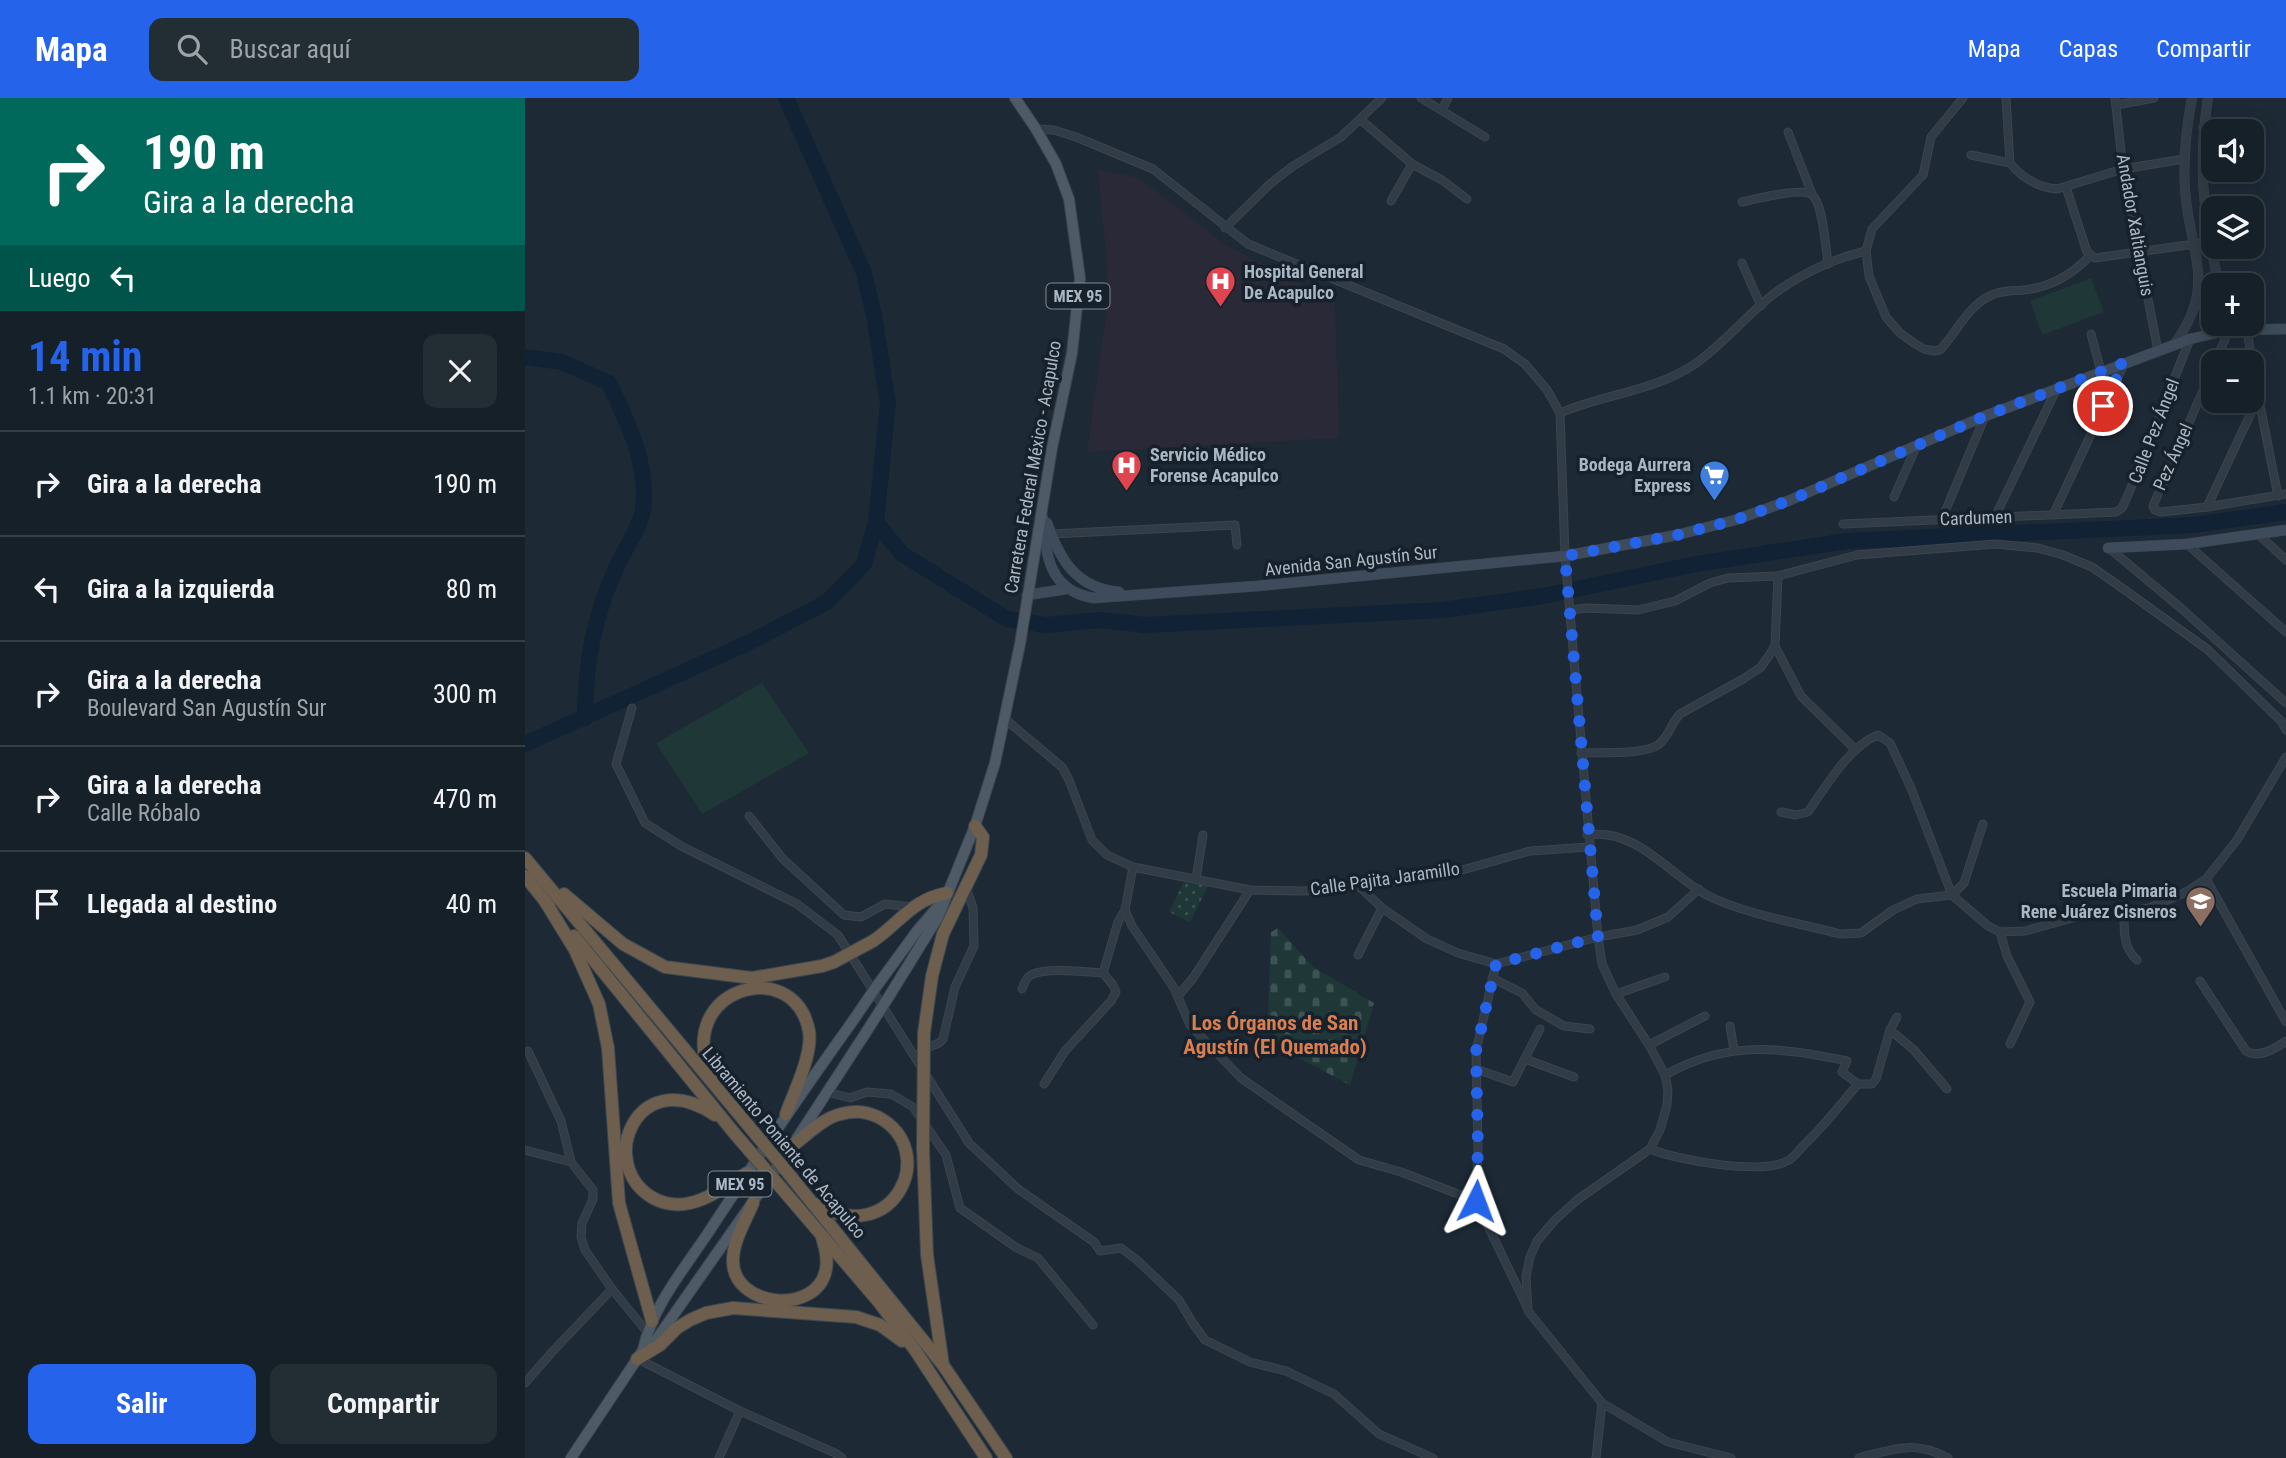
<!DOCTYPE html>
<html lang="es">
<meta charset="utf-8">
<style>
:root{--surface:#162028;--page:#232d34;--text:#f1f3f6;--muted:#9ea3a8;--line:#353e45;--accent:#2563eb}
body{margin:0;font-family:"Roboto Condensed",sans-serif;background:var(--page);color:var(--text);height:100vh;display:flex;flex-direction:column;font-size:26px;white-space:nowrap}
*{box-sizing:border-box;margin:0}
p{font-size:23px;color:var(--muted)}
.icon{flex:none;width:38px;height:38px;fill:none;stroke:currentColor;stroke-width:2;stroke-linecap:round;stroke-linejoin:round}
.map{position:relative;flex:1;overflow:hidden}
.sheet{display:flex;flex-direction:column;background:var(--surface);width:525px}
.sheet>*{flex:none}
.hud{background:#00695c;color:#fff;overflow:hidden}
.fabs{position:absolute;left:1676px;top:21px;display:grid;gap:14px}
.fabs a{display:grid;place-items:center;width:63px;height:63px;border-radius:14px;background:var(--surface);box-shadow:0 4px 18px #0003,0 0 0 2px var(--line);font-size:35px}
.pin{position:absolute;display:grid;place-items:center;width:60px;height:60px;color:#fff;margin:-30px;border:4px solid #fff;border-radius:50%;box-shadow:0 2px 7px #0007}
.me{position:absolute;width:77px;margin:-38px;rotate:3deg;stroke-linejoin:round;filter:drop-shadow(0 0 5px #0008)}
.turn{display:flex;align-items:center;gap:24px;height:147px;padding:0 28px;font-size:32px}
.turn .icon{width:91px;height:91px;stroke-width:2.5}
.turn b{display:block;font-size:49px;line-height:60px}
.then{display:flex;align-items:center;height:66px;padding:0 28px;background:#0003;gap:14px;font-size:26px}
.round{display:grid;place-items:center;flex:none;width:74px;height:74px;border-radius:14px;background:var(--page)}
.headline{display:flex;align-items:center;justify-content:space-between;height:119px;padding:0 28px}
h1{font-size:42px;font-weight:700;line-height:52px;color:var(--accent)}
.button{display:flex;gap:14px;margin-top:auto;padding:14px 28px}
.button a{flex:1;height:80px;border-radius:14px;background:var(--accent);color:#fff;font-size:28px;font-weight:700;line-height:80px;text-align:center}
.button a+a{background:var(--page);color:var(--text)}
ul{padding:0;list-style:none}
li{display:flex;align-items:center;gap:21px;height:105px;padding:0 28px;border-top:2px solid var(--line)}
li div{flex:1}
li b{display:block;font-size:26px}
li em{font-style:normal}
header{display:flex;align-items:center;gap:42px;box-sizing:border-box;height:98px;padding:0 35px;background:var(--accent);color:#fff}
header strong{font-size:33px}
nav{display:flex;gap:38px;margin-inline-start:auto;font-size:24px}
.search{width:490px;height:63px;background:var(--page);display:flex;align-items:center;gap:18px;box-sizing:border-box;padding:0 24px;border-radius:14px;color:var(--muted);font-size:26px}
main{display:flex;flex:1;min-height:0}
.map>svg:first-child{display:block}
.medical{fill:#292938}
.green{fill:#1f3737}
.cemetery{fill:url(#cemetery-stones)}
.park{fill:url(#park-dots)}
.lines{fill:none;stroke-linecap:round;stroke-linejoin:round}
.river{stroke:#112234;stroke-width:16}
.minor-casing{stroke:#3a4550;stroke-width:9}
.tertiary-casing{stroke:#3a4550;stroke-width:10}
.secondary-casing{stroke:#3a4550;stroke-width:11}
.primary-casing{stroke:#3a4550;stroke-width:12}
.motorway-casing{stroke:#3b4751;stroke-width:14}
.minor{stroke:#313c47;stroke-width:7}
.tertiary{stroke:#313c47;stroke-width:9}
.secondary{stroke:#3e4b5a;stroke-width:10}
.primary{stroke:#4e5b67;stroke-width:10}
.motorway{stroke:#6e5e4d;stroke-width:12}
.primary-bridge-casing{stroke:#3a4550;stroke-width:12;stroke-linecap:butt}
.motorway-bridge-casing{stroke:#3b4751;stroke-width:14;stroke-linecap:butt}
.primary-bridge{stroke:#4e5b67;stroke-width:10}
.motorway-bridge{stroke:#6e5e4d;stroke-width:12}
.route{stroke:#2563eb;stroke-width:12;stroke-dasharray:0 21.6}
.labels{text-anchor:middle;stroke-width:7;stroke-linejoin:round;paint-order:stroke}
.shield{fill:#17212b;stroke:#7e8a97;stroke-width:2}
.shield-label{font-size:16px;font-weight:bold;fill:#aab7c5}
.street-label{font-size:18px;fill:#aab7c5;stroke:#17212b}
.poi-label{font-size:18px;font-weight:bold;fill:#aab7c5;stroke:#17212b;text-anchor:start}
.quarter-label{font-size:21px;font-weight:bold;fill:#da7e4f;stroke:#17212b}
</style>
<header>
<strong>Mapa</strong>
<div class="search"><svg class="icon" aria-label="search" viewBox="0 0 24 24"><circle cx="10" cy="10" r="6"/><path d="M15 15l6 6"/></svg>Buscar aquí</div>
<nav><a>Mapa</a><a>Capas</a><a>Compartir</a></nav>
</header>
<main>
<section class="sheet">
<div class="hud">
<div class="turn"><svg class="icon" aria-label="right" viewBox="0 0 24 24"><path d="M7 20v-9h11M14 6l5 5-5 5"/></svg><div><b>190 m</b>Gira a la derecha</div></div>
<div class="then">Luego<svg class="icon" aria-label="left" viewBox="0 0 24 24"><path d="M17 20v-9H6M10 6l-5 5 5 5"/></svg></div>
</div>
<div class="headline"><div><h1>14 min</h1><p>1.1 km · 20:31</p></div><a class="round"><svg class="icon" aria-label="close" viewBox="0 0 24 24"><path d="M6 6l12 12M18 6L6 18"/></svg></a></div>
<ul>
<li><svg class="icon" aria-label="right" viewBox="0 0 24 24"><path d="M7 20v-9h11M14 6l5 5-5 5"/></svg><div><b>Gira a la derecha</b></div><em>190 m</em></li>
<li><svg class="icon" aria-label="left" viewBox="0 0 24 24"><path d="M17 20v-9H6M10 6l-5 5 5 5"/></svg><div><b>Gira a la izquierda</b></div><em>80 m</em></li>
<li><svg class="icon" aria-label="right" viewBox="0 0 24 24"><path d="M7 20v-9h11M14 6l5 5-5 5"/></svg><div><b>Gira a la derecha</b><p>Boulevard San Agustín Sur</p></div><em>300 m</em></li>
<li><svg class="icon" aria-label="right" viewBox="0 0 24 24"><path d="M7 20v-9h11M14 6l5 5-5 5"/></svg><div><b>Gira a la derecha</b><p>Calle Róbalo</p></div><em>470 m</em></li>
<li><svg class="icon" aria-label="arrive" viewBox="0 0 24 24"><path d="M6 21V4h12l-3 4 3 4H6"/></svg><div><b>Llegada al destino</b></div><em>40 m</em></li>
</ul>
<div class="button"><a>Salir</a><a>Compartir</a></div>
</section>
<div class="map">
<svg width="1761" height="1360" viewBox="0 0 1761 1360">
<defs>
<pattern id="cemetery-stones" width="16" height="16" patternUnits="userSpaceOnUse" patternTransform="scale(1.75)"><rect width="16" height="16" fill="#1f3737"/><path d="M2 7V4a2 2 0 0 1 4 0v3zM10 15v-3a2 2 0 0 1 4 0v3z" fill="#3d5252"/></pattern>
<pattern id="park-dots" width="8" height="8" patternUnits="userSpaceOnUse" patternTransform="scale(1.75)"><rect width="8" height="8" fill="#1f3737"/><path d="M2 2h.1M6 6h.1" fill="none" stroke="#3d5252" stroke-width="1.8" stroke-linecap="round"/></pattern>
</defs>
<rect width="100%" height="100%" fill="#1d2a36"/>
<path class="medical" d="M573 72 614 80 699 146 810 204 814 340 562 354 581 218 582 168Z"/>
<g class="green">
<path d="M1566 180 1579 214 1517 237 1505 203Z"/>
<path d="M237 585 284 655 177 716 131 645Z"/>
</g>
<path class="cemetery" d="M753 830 787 868 849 905 825 987 753 949 743 921 746 834Z"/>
<path class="park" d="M661 779 684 786 665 824 644 814Z"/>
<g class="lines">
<g class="river">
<path d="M0 259 37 264 84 285C103 325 124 367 118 412 117 426 95 459 89 475 68 521 60 569 60 620"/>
<path d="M351 424 377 456 482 521 521 527 575 522 620 527 917 512 1018 498 1171 466 1322 443 1669 427 1761 414"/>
<path d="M0 646 227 543 302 504 339 466 351 424 363 306 349 217 339 175 261 0"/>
</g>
<defs>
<g id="minor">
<path d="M896 0 960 39"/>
<path d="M1438 0 1406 39 1398 77 1347 131 1341 153 1344 178 1361 219 1375 235 1389 245 1399 251 1409 253 1415 252C1432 234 1443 207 1467 197 1478 192 1488 193 1499 192 1526 189 1546 177 1565 158"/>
<path d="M1481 0 1485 65C1497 80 1512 89 1532 91L1598 71 1659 61"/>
<path d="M1590 0 1598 71 1633 253"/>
<path d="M1591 7 1629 0"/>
<path d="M917 12 923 0"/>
<path d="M836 22 887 66 917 82 942 101"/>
<path d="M1678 30 1700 33"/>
<path d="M511 31 529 32 551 39 628 71 723 146 979 251 1000 266 1022 292 1035 315 1040 458 1073 839 1077 866 1091 896 1124 947 1140 977 1143 992 1142 1007 1135 1032 1125 1051 1052 1102 1030 1122 1012 1143 1005 1159 1001 1178 1003 1213 1077 1305 1143 1344 1206 1360"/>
<path d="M1263 34 1287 96"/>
<path d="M1727 43 1735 47"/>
<path d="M1446 57 1485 65"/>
<path d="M1541 89 1562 154 1570 160 1684 144"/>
<path d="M866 103 887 66"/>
<path d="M1217 104C1230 101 1278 89 1287 97 1298 105 1301 152 1303 166"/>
<path d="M700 130 745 86 768 68 816 39 857 0"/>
<path d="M1217 165 1236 208"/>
<path d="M1722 232 1727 264"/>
<path d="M1566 236 1576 273"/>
<path d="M1690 264 1704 232"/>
<path d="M1689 267 1628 408 1630 412 1636 414 1682 409 1761 396"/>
<path d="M1727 267 1753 398"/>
<path d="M1035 315C1079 296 1130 293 1170 266 1201 244 1224 214 1254 192 1280 174 1311 160 1341 153"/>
<path d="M1369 399 1392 347"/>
<path d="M1682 409 1732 302"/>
<path d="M1528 417 1599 266"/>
<path d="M1470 419 1532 290"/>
<path d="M1417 421 1460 318"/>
<path d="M1318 426 1591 414 1597 410 1603 397 1665 241"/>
<path d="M526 436 710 427 712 447"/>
<path d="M1733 436 1761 462"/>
<path d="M1662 446 1761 534"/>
<path d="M1584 450 1657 511 1761 605"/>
<path d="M1046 512 1062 510 1113 512 1150 503 1185 485 1203 480 1253 478 1332 457 1470 446 1513 450 1538 457 1567 469 1590 485 1682 551 1757 624 1761 632"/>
<path d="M1250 548 1276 598 1331 652"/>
<path d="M107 610 91 666 120 725 156 748 272 806 313 837 444 1045 493 1091 569 1144 575 1153 596 1150 612 1162 654 1202 667 1224 680 1242 725 1264 761 1273 809 1296 854 1336 908 1360"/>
<path d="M480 621 537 669 544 682 567 742 582 757 608 769 725 792 778 793 835 789 930 774 1005 753 1064 749"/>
<path d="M1056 655C1075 654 1118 657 1133 647 1144 639 1146 625 1155 616L1218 581 1235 570 1243 559 1250 548 1253 478"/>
<path d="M1256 714 1271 717 1283 714C1300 690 1324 648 1353 637L1365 645 1386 690 1427 797 1463 828 1475 834 1500 833 1551 819 1624 810 1663 793 1681 781 1712 742 1761 659"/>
<path d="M224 718 258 761 319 817 336 819 360 806 386 809"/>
<path d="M1062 737C1115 729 1147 782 1190 801 1229 818 1274 825 1315 836L1336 835 1368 812 1392 801 1427 797 1439 785 1458 726"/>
<path d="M671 781 678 737"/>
<path d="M1681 781 1761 924"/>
<path d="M835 789 857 810 902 841 933 855 971 866 1073 839 1112 832 1143 819 1174 791"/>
<path d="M600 812 607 828 649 890 665 927 716 980 834 1062 876 1074 951 1103 1002 1209"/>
<path d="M1599 815C1599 832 1598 850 1612 862"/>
<path d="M1475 834 1482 858 1505 904 1485 946"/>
<path d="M833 857 857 810"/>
<path d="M578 875 593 824 600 812 608 769"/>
<path d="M967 880 997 895 1011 912 1039 928 1065 931"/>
<path d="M1675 883 1721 953C1734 961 1750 951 1761 943"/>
<path d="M497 891C499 885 501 880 506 877 521 869 561 874 578 875L588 887 591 894 586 903 540 953 519 986"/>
<path d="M1091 896 1140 879"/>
<path d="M653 898 668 880 725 792"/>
<path d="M1205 928 1209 952"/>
<path d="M1365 932 1389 952 1422 991"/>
<path d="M1124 947 1180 918"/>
<path d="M396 952 414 945 418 941 430 889 449 848 448 810 441 789"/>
<path d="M3 953 36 1023 46 1064 68 1092V1101L57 1125 56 1139 60 1152 87 1191 122 1234"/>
<path d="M1000 961 1049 979"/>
<path d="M951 971 988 984 1015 931"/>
<path d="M1140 977C1202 942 1255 949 1322 963L1317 974 1333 986H1347L1351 981 1365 932 1372 919"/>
<path d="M302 994 325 1000 342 994 366 996 388 1009 421 1057 435 1110 492 1150 513 1160 568 1227"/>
<path d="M1125 1051C1152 1062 1238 1078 1264 1062 1269 1059 1274 1052 1279 1047 1299 1028 1315 1007 1333 986"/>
<path d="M0 1052 46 1064"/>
<path d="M951 1103 953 1050 951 953 971 866"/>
<path d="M113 1261 215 1313 310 1355 317 1360"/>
<path d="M0 1285 27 1254 87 1191"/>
<path d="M194 1360 215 1313"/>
<path d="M1071 1360 1077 1305"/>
<path d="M1334 1360C1368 1351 1389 1342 1423 1360"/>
</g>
<g id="tertiary">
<path d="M1683 0C1672 69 1679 120 1694 187"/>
<path d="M1648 248C1693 188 1665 157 1660 92 1658 60 1661 31 1667 0"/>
</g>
<g id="secondary">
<path d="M1680 237 1689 218"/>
<path d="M518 420C521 458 524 493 569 500L732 488 1040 458 1152 437 1210 422 1263 403 1460 318 1665 241 1704 232 1761 231"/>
<path d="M522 425C535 462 551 490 594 494"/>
<path d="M1583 450 1662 446 1761 432"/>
<path d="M502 497 541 491"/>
</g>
<g id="primary">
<path d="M351 889 392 833 416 805"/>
<path d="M363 900 413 819 450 728 470 665 495 546 527 350 547 255 555 180 544 101 531 66 511 31 490 0"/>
<path d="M118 1252C127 1209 159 1171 183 1135 229 1065 276 995 325 927"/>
<path d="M46 1360 118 1252 131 1242 267 1048 338 939"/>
</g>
<g id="motorway">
<path d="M0 760 222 1026"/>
<path d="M0 778 24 808"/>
<path d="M39 796 98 846 140 869 227 880 297 868 309 864"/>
<path d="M20 803 50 852 74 906 83 950 94 1105 127 1223"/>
<path d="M49 838 210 1036"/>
<path d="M348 843C376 824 386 802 422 795"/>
<path d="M399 935 407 878 418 836 456 757 458 739 450 728"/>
<path d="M187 980C146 891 269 855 284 933 288 956 269 994 261 1016"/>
<path d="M190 1017C112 964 70 1066 128 1100 139 1106 153 1108 165 1105 185 1101 205 1085 222 1075"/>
<path d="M267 1048C282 1037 298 1020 316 1016 329 1012 341 1013 353 1019 416 1052 369 1152 291 1106"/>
<path d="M398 1050 402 1157 418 1267"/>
<path d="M263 1075 418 1267 481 1360"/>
<path d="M252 1085 353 1203 390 1252 461 1360"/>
<path d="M228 1105C221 1122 208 1143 208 1162 207 1210 293 1218 301 1171 303 1160 300 1150 297 1139"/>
<path d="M112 1261 135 1247 152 1230 165 1222 181 1215 208 1210 331 1219 355 1227 377 1243"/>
</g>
</defs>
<use href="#minor" class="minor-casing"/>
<use href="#tertiary" class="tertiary-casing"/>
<use href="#secondary" class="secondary-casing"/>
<use href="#primary" class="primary-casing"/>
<use href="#motorway" class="motorway-casing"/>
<use href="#minor" class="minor"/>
<use href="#tertiary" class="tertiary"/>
<use href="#secondary" class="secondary"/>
<use href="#primary" class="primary"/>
<use href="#motorway" class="motorway"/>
<defs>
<g id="primary-bridge">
<path d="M325 927 351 889"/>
<path d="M338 939 363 900"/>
</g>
<g id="motorway-bridge">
<path d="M309 864 348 843"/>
<path d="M222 1026 263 1075"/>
<path d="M210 1036 252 1085"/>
<path d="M398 1050 399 935"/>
</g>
</defs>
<use href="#primary-bridge" class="primary-bridge-casing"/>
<use href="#motorway-bridge" class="motorway-bridge-casing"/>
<use href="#primary-bridge" class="primary-bridge"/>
<use href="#motorway-bridge" class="motorway-bridge"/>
</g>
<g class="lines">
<path class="route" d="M951 1103 953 1050 951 953 971 866 1073 839 1040 458 1152 437 1210 422 1263 403 1460 318 1599 265 1578 308"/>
</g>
<defs>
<symbol id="hospital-pin" viewBox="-11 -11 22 30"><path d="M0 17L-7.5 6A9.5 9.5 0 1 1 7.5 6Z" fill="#e0444e" stroke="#17212b"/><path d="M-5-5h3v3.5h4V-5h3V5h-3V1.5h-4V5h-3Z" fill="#fff"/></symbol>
<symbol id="supermarket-pin" viewBox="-11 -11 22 30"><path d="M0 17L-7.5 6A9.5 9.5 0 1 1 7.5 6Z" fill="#3f7fe0" stroke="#17212b"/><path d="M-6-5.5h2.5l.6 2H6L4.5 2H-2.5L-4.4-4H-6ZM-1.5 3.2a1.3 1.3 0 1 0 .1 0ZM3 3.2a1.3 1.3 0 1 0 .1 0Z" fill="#fff"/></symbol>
<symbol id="school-pin" viewBox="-11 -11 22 30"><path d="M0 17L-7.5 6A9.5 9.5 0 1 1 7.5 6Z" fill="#8d6e63" stroke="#17212b"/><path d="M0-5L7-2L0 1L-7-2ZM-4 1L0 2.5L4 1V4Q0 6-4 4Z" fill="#fff"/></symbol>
</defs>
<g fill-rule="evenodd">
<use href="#hospital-pin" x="678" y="166" width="35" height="47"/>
<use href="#hospital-pin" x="584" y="350" width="35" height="47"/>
<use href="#supermarket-pin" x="1172" y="360" width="35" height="47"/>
<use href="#school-pin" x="1658" y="786" width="35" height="47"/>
</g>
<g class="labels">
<g class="shield">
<rect x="521.5" y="185.5" width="63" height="25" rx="5"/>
<rect x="183.5" y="1073.5" width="63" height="25" rx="5"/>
</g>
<g class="shield-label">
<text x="553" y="204">MEX 95</text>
<text x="215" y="1092">MEX 95</text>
</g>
<g class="street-label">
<text transform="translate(1610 127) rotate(80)" y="6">Andador Xaltianguis</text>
<text transform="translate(1629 333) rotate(-69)" y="6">Calle Pez Ángel</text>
<text transform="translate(1648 359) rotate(-66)" y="6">Pez Ángel</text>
<text transform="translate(508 369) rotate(-80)" y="6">Carretera Federal México - Acapulco</text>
<text transform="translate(1451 420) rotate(-2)" y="6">Cardumen</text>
<text transform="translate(826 463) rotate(-6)" y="6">Avenida San Agustín Sur</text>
<text transform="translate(860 781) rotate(-8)" y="6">Calle Pajita Jaramillo</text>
<text transform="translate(259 1045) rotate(50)" y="6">Libramiento Poniente de Acapulco</text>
</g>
<g class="poi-label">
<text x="719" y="180">Hospital General<tspan x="719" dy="21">De Acapulco</tspan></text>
<text x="625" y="363">Servicio Médico<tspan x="625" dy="21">Forense Acapulco</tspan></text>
<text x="1166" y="373" text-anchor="end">Bodega Aurrera<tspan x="1166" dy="21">Express</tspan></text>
<text x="1652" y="799" text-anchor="end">Escuela Pimaria<tspan x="1652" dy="21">Rene Juárez Cisneros</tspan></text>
</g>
<g class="quarter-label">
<text x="750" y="932">Los Órganos de San<tspan x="750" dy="24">Agustín (El Quemado)</tspan></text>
</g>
</g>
</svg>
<div class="fabs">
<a><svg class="icon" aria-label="sound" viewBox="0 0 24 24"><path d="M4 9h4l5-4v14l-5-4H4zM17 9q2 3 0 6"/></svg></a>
<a><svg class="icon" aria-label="layers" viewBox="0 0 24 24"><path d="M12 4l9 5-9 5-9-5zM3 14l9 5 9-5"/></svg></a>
<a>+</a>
<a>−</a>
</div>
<div class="pin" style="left:1578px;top:308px;background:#d93025"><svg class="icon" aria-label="arrive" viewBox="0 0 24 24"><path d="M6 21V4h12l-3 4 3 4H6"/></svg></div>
<svg class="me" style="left:951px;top:1103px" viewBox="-20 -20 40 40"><path d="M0-17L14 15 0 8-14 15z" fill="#2563eb" stroke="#fff" stroke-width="4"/></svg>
</div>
</main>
